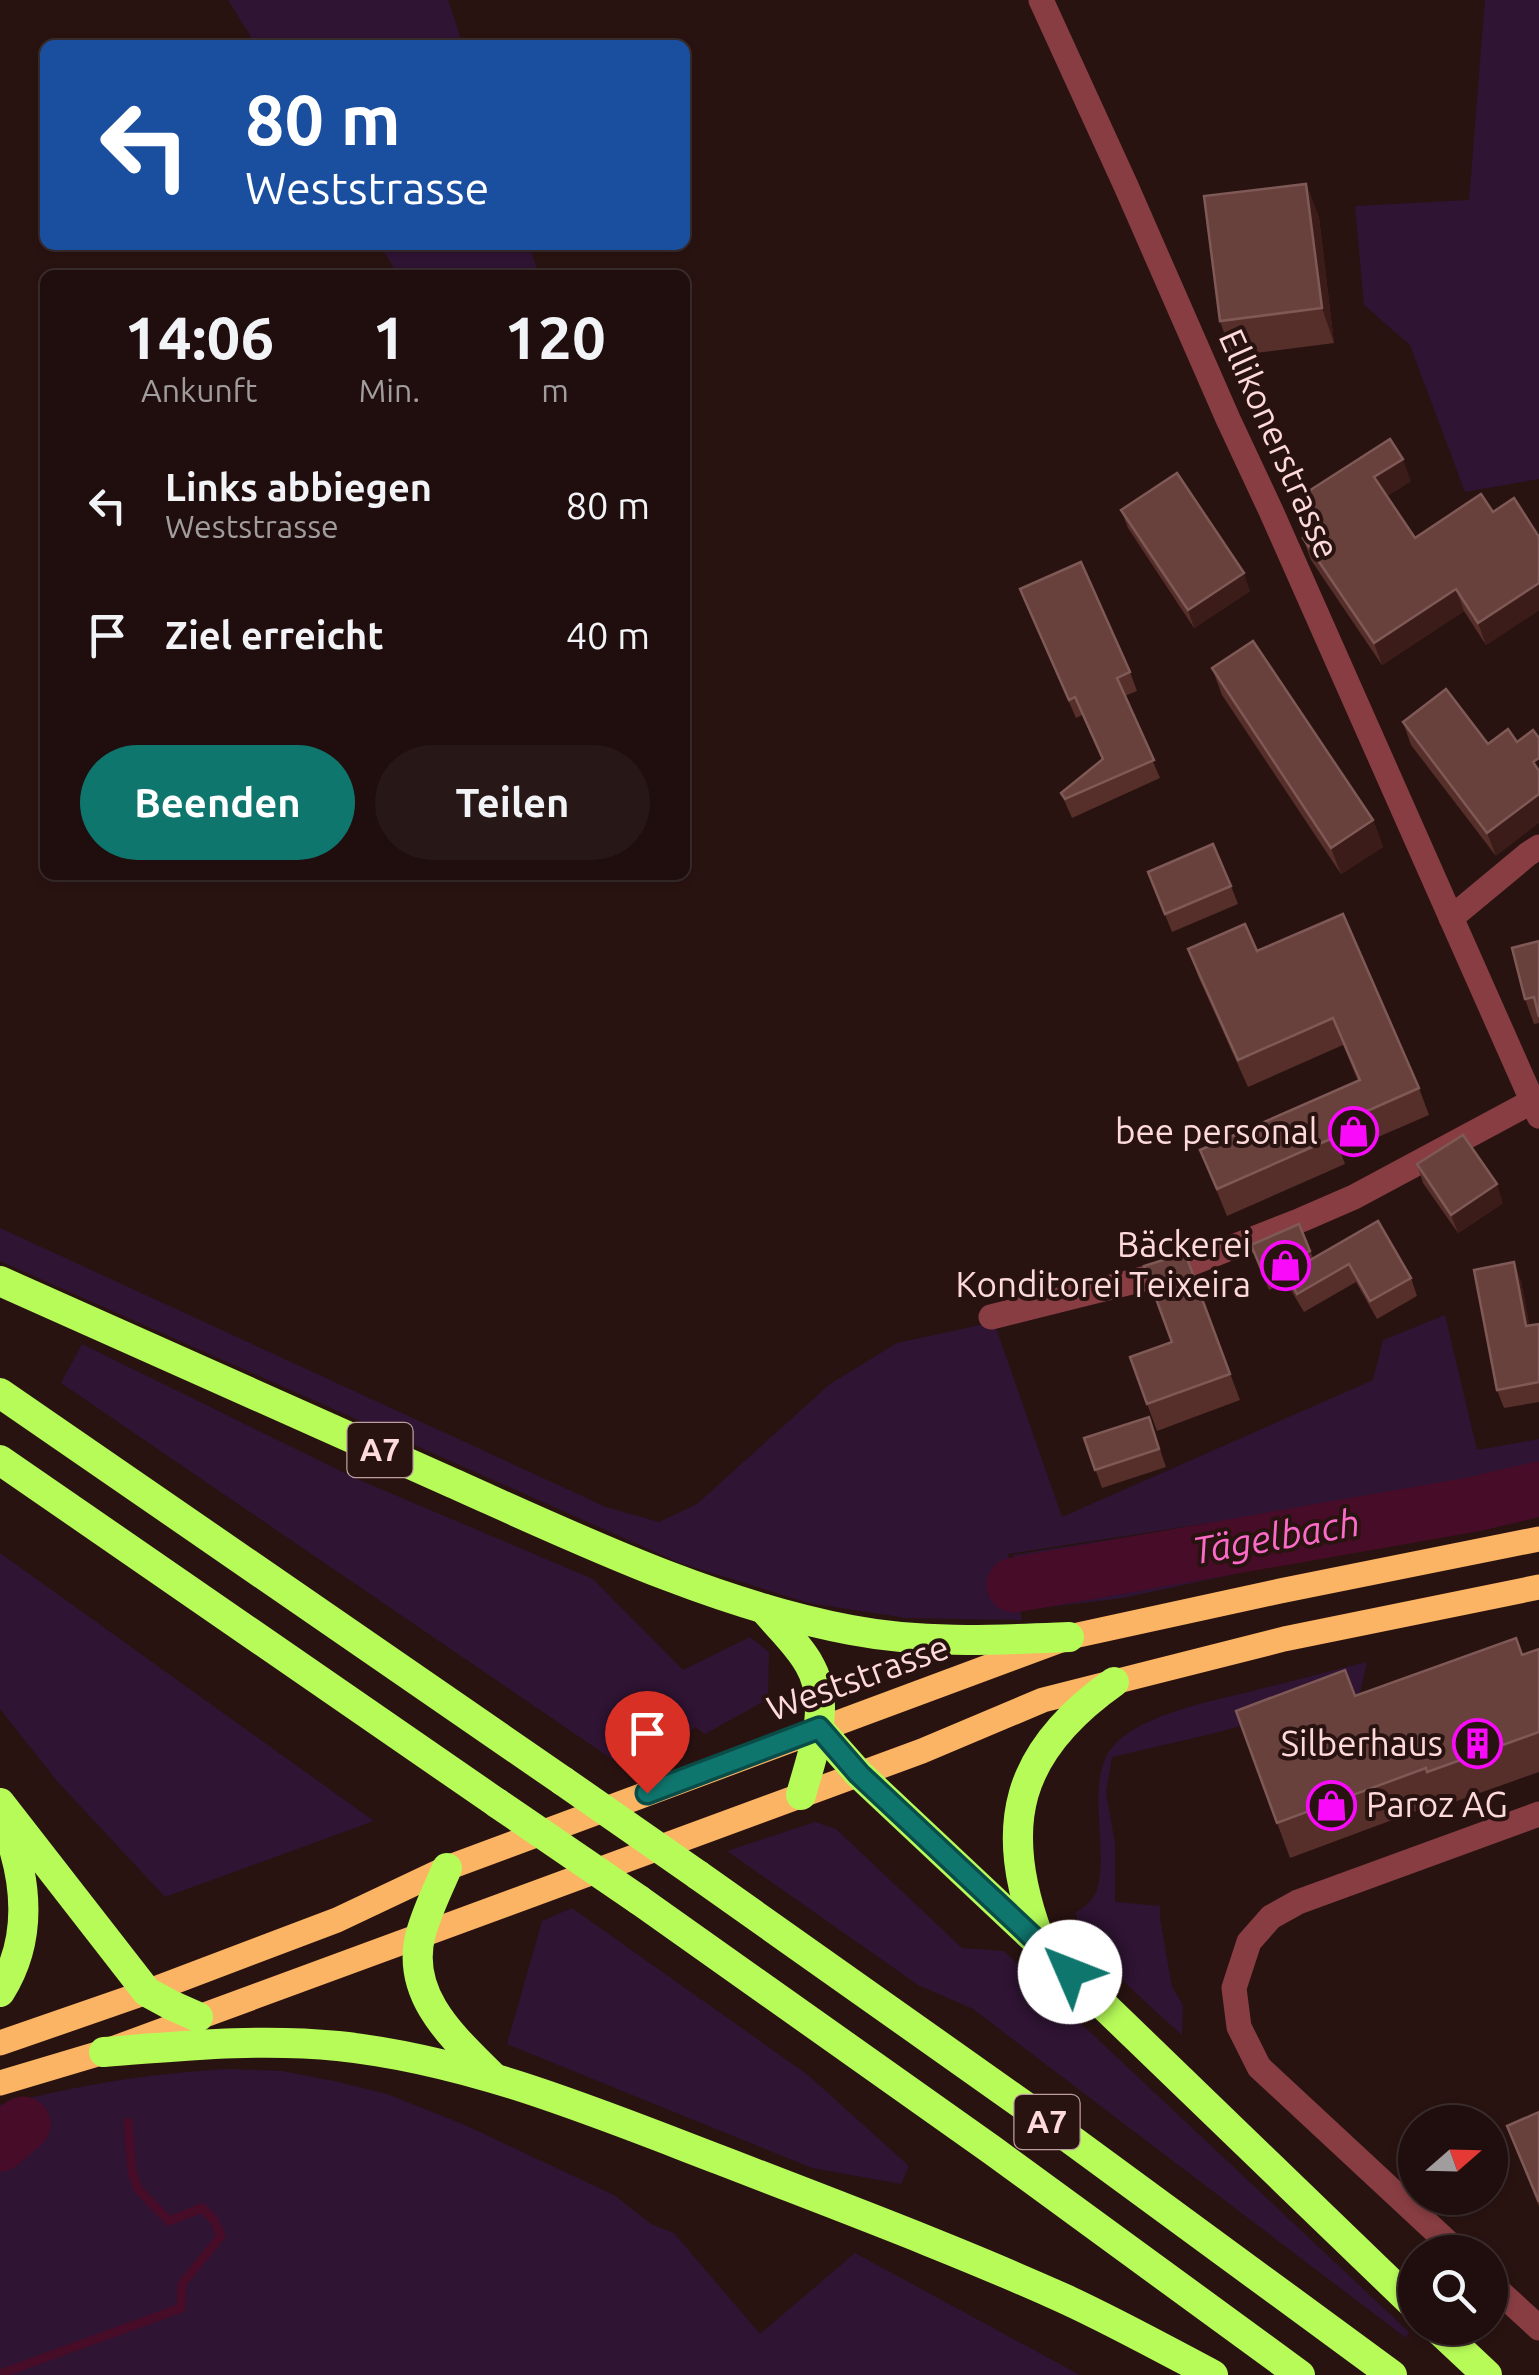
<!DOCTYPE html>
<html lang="de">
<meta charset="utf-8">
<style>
:root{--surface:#1f0e0d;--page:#271716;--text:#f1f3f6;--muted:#a19c9d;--line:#3c2e2e;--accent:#0f766e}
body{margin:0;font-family:Ubuntu,sans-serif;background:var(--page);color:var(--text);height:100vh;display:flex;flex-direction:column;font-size:38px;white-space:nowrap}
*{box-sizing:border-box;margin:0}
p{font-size:32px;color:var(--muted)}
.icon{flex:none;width:55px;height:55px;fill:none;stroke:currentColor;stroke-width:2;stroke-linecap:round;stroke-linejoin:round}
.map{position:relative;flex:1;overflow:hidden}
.sheet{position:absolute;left:40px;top:270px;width:650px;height:610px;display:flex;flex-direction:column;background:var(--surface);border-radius:15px;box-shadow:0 2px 8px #0004,0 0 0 2px var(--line)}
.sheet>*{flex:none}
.banner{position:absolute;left:40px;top:40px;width:650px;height:210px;border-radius:15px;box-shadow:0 2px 8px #0004,0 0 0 2px var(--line);background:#1a4fa0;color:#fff;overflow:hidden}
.needle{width:65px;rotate:70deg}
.tools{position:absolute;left:1398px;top:2105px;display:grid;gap:20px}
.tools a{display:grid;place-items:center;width:110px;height:110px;border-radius:50%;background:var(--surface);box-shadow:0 2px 8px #0004,0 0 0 2px var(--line);font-size:50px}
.pin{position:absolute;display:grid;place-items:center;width:85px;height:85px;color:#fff;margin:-102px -42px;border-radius:50% 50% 50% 0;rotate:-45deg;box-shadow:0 0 10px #0007}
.pin .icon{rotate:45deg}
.me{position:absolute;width:110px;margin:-55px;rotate:314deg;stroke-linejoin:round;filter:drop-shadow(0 0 8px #0008)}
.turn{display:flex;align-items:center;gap:35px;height:210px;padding:0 40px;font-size:45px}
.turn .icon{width:130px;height:130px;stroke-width:2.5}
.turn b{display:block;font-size:70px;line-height:85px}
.eta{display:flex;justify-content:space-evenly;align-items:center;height:170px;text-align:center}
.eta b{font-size:60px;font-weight:600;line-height:70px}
.primary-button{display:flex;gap:20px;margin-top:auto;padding:20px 40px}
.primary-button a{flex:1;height:115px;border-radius:60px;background:var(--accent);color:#fff;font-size:40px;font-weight:600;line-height:115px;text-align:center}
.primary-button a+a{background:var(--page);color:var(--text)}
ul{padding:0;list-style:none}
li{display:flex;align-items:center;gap:30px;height:130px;padding:0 40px}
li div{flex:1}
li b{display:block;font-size:38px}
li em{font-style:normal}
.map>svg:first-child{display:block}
.green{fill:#2f1433}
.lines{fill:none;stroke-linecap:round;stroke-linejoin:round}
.stream{stroke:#470c27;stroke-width:9}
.river{stroke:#470c27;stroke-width:55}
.minor{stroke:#873d42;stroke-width:25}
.major{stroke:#fbb464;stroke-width:25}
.highway{stroke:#b6fb58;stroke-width:30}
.highway-bridge{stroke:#b6fb58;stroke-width:30}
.wall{fill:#562f2a}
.shaded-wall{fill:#3c1c18}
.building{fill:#68413d;stroke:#7f5956;stroke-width:2.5}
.route-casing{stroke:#0a4d48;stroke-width:25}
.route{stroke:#0f766e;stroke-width:18}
.labels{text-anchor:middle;stroke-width:8;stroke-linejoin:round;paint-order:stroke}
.shield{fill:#291311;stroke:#be9e9e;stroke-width:2.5}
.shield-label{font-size:32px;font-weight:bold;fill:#fedada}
.street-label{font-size:35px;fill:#fedada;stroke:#291311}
.poi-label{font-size:35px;fill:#fedada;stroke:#291311;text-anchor:end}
.water-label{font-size:38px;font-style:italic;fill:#fb6ac7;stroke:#291311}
</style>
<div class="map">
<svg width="1539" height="2375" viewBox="0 0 1539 2375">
<rect width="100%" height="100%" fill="#291311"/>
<g class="green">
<path d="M228 0H448L463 45H256Z"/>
<path d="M1485 0H1539V479L1465 492 1410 345 1364 305 1355 206 1469 200Z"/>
<path d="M380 245H529L539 275H398Z"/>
<path d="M0 1228 606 1507 659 1522 697 1504 830 1384 897 1343 994 1322 1062 1517 1373 1380 1383 1340 1445 1315 1477 1450 1539 1439V1463L1512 1470 1539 1465V1509L1123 1598 1023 1610 1013 1555 1359 1500 1008 1554 1022 1620 906 1618 809 1603 680 1563 0 1261Z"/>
<path d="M82 1344 357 1479 593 1579 683 1670 750 1637 769 1652 768 1699 705 1734 695 1727 678 1742 616 1762 61 1383Z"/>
<path d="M0 1553 374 1821 165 1897 57 1781 0 1709Z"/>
<path d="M1367 1662 1360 1693 1215 1733 1112 1757 1106 1793 1115 1843V1902L1160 1906V1918L1172 1987 1183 2005 1182 2035C1142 1999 1099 1963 1075 1913 1083 1908 1092 1902 1096 1892 1111 1852 1082 1778 1115 1744 1143 1714 1216 1700 1256 1690 1293 1681 1330 1671 1367 1662Z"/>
<path d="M815 1822 836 1829 962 1948 1004 1951 1409 2332 1406 2338 973 2009 918 1985 727 1851Z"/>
<path d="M572 1908 808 2075 909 2166 901 2184 812 2168 507 2044 542 1921Z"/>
<path d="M226 2069 282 2071 334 2081 387 2094 465 2125 614 2195 651 2224 674 2233 760 2334 855 2253 1080 2375H0V2105C78 2085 146 2074 226 2069Z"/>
</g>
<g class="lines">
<path class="stream" d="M0 2374 181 2308 182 2284 221 2236 214 2220 202 2208 169 2221 138 2189 132 2171 128 2122"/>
<g class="river">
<path d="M1014 1585 1475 1504 1539 1489"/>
<path d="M0 2144 23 2124"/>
</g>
<g class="minor">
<path d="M1041 0 1126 186 1228 419 1271 511 1539 1116"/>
<path d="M1451 918 1528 854 1539 847"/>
<path d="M991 1317 1167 1273 1301 1220 1354 1197 1533 1101"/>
<path d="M1458 2252 1259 2067 1239 2027 1234 1988 1249 1942 1271 1917 1298 1902 1539 1814"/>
<path d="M1490 2283 1539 2328"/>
</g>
<g class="major">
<path d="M0 2043 147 1992 337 1920 447 1868 1069 1637 1280 1591 1539 1539"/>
<path d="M0 2083 104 2052 922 1751 1043 1700 1284 1639 1539 1587"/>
</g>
<g class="highway">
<path d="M0 1281C149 1349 299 1414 448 1481 578 1539 710 1603 851 1630 924 1644 996 1640 1069 1637"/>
<path d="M0 1393 563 1781"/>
<path d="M0 1460 497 1803"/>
<path d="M764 1609C779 1627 798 1644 809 1664 833 1705 812 1754 801 1795"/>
<path d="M819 1729 859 1774 1042 1946 1415 2306"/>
<path d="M0 1803 147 1992 171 2005 198 2017"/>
<path d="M447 1868C438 1889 427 1911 421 1933 404 1995 454 2038 493 2077"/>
<path d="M698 1875 1043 2119 1392 2375"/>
<path d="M639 1900 992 2150 1300 2375"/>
<path d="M1039 1938C997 1826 1015 1752 1114 1682"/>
<path d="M0 1992C33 1940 27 1880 6 1825"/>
<path d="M104 2052C182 2046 259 2038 338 2046 473 2060 602 2115 728 2163 841 2207 954 2249 1065 2299 1115 2322 1164 2349 1213 2375"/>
<path d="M1437 2328 1487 2375"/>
</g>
<g class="highway-bridge">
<path d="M563 1781 698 1875"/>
<path d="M497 1803 639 1900"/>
</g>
</g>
<g class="wall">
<path d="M1306 184 1319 218 1334 343 1232 356 1220 321Z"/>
<path d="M1411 481 1387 496 1415 538 1493 512 1539 537V610L1486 645 1464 611 1382 665 1311 560 1303 538 1316 529 1309 518 1301 496Z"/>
<path d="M1121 510 1250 591 1194 628 1128 528Z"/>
<path d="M1020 589 1130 672 1137 691 1125 696 1160 778 1072 818 1061 793 1102 760 1082 715 1076 718Z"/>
<path d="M1212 668 1373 820 1383 847 1341 874 1222 695Z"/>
<path d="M1446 689 1496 856 1411 745 1403 722Z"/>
<path d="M1148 872 1231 886 1238 904 1172 932Z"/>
<path d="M1539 941V1023L1534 1024 1525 999Z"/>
<path d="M1188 949 1257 951 1419 1088 1429 1115 1341 1153 1345 1164 1227 1216 1200 1150 1358 1081 1343 1045 1248 1087 1198 976Z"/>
<path d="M1417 1164 1503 1203 1458 1233 1423 1183Z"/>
<path d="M1378 1221 1411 1278 1417 1296 1377 1319 1356 1282 1304 1312 1292 1292 1288 1281 1269 1290 1251 1245 1299 1224 1313 1258Z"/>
<path d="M1185 1253 1240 1400 1157 1431 1130 1357 1172 1342Z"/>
<path d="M1521 1281 1529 1325 1539 1324V1402L1504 1408 1497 1390Z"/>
<path d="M1149 1417 1166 1467 1102 1488 1084 1438Z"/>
<path d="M1539 1649V1772L1440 1807 1438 1803 1290 1858 1236 1711 1355 1696 1522 1655Z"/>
<path d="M1539 2112V2207L1507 2126Z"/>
</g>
<g class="shaded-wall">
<path d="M1306 184 1319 218 1334 343 1322 308Z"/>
<path d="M1403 459 1411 481 1382 499 1374 477Z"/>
<path d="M1244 573 1250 591 1194 628 1188 610Z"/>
<path d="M1539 583V610L1486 645 1478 623Z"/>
<path d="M1456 589 1464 611 1382 665 1374 643Z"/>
<path d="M1539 794V823L1496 856 1487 833Z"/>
<path d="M1373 820 1383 847 1341 874 1331 848Z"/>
<path d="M1497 1184 1503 1203 1458 1233 1451 1215Z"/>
<path d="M1514 1262 1521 1281 1533 1344 1526 1326Z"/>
</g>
<g class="building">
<path d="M1306 184 1322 308 1220 321 1204 196Z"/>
<path d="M1390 439 1403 459 1374 477 1415 538 1481 494 1493 512 1514 498 1539 537V583L1478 623 1456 589 1374 643 1303 538 1321 526 1301 496Z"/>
<path d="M1177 473 1244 573 1188 610 1121 510Z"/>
<path d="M1081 562 1130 672 1117 678 1154 760 1065 799 1061 793 1103 759 1075 697 1069 700 1020 589Z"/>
<path d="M1253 641 1373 820 1331 848 1212 668Z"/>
<path d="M1446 689 1488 744 1508 729 1517 742 1533 730 1539 738V758L1533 762 1539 771V794L1487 833 1403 722Z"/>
<path d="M1213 844 1231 886 1165 914 1148 872Z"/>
<path d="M1343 914 1419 1088 1331 1127 1335 1137 1217 1189 1200 1150 1360 1080 1333 1018 1238 1060 1188 949 1245 924 1257 951Z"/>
<path d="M1539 941V1017L1534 997 1525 999 1512 948Z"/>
<path d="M1463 1135 1497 1184 1451 1215 1417 1164Z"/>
<path d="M1378 1221 1411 1278 1370 1301 1349 1264 1297 1294 1286 1274Z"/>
<path d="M1299 1224 1310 1251 1262 1271 1251 1245Z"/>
<path d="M1185 1253 1230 1374 1147 1404 1130 1357 1172 1342 1144 1266Z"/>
<path d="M1514 1262 1526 1326 1539 1324V1382L1497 1390 1474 1270Z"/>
<path d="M1149 1417 1159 1449 1095 1470 1084 1438Z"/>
<path d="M1516 1638 1522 1655 1539 1649V1732L1427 1772 1426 1768 1277 1823 1236 1711 1345 1670 1355 1696Z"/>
<path d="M1539 2112V2202L1507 2126Z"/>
</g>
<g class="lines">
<defs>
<path id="route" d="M647 1793 819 1728 859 1774 1070 1972"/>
</defs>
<use href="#route" class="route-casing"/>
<use href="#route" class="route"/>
</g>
<defs>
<symbol id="shop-ring" viewBox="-11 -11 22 22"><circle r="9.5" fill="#291311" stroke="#f90bf9" stroke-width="1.5"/><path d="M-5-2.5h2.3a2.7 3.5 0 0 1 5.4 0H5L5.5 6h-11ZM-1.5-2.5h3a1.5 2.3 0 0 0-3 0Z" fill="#f90bf9"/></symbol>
<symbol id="building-ring" viewBox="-11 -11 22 22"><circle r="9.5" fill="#291311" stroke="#f90bf9" stroke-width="1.5"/><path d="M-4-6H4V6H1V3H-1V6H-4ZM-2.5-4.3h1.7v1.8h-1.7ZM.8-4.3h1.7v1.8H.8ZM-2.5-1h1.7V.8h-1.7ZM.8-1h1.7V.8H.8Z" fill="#f90bf9"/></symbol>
</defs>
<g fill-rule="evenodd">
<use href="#shop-ring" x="1326" y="1104" width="55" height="55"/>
<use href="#shop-ring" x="1258" y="1238" width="55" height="55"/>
<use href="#building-ring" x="1450" y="1716" width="55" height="55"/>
<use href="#shop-ring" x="1304" y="1778" width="55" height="55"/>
</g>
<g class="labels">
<g class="shield">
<rect x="347.5" y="1423" width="65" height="54" rx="8"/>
<rect x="1014.5" y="2095" width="65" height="54" rx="8"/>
</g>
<g class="shield-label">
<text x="380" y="1461">A7</text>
<text x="1047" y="2133">A7</text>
</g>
<g class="street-label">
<text transform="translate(1279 444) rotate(66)" y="12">Ellikonerstrasse</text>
<text transform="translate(858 1678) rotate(-20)" y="12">Weststrasse</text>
</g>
<g class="poi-label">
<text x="1318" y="1144">bee personal</text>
<text x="1251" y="1257">Bäckerei<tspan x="1251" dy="40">Konditorei Teixeira</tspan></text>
<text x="1443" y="1756">Silberhaus</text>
<text x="1366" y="1817" text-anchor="start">Paroz AG</text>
</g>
<g class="water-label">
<text transform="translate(1276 1537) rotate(-10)" y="13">Tägelbach</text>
</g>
</g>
</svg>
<div class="tools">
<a><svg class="needle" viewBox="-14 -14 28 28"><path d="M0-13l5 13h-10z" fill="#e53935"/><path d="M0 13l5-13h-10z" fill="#a19c9d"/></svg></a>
<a><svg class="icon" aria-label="search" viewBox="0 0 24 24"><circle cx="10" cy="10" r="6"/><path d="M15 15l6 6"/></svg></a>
</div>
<div class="pin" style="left:647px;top:1793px;background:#d93025"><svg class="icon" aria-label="arrive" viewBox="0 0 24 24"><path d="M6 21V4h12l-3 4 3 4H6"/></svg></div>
<svg class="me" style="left:1070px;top:1972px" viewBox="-20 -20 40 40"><circle r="19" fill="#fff"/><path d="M0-13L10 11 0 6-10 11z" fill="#0f766e"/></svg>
<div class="banner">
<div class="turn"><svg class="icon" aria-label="left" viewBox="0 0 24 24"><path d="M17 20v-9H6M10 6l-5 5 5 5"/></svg><div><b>80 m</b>Weststrasse</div></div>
</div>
<section class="sheet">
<div class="eta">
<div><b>14:06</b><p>Ankunft</p></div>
<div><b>1</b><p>Min.</p></div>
<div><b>120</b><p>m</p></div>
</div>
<ul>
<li><svg class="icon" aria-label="left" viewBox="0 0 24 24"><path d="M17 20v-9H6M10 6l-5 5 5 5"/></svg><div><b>Links abbiegen</b><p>Weststrasse</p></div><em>80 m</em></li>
<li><svg class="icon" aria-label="arrive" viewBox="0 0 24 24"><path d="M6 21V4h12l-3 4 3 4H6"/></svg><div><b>Ziel erreicht</b></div><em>40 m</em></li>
</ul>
<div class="primary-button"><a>Beenden</a><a>Teilen</a></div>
</section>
</div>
